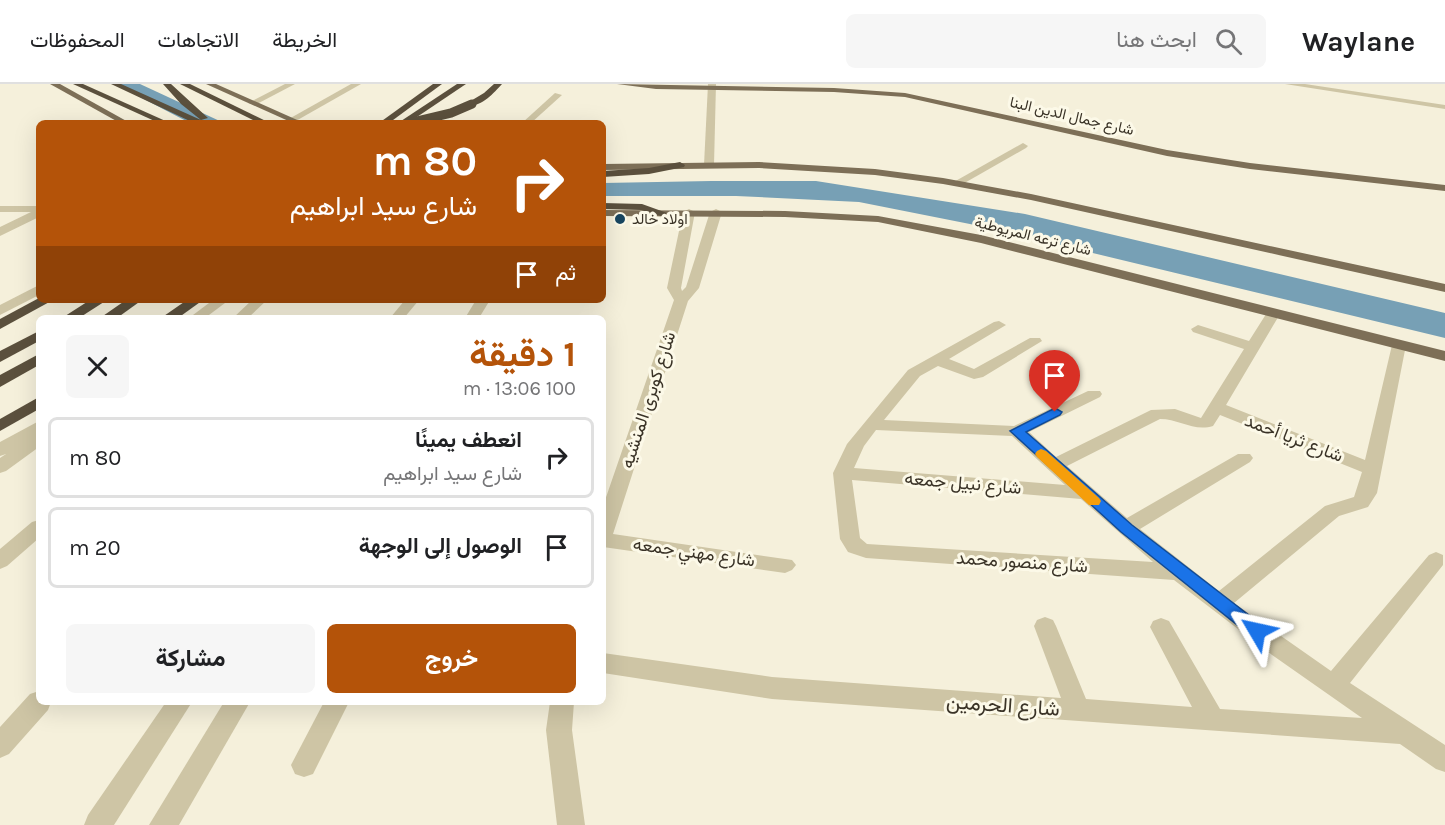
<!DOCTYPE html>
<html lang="ar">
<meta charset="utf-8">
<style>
:root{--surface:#fff;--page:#f6f6f6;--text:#202124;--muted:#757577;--line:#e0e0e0;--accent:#b45309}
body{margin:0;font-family:Karla,Vazirmatn,sans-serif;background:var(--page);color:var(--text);direction:rtl;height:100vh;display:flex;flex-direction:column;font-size:22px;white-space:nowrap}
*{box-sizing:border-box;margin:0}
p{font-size:20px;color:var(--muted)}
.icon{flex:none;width:33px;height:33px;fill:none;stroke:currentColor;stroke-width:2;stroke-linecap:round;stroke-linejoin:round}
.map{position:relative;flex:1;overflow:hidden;direction:ltr}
.drawer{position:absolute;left:36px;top:231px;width:570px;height:390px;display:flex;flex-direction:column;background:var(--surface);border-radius:9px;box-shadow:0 6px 24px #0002;direction:rtl}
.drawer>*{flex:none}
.hud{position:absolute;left:36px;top:36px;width:570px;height:183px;border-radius:9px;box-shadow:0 6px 24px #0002;direction:rtl;background:#b45309;color:#fff;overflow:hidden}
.pin{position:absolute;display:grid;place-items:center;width:51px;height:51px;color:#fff;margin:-62px -26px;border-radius:50% 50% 50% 0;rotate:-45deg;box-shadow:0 0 6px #0007}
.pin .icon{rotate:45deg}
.me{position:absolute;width:66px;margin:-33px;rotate:306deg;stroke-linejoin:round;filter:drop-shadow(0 0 4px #0008)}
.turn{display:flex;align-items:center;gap:21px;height:126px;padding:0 30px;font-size:27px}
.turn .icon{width:78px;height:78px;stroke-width:2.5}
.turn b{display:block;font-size:42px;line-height:51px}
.then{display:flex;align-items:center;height:57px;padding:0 30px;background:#0003;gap:12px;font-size:22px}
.round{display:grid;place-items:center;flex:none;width:63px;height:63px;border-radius:9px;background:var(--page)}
.overview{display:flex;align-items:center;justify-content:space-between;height:102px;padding:0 30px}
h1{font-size:36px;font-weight:700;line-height:45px;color:var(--accent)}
.cta{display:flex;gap:12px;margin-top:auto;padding:12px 30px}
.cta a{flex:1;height:69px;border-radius:9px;background:var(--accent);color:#fff;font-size:24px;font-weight:700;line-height:69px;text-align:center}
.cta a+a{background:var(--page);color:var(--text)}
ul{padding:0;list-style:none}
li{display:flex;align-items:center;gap:18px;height:81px;margin:0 12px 9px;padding:0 18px;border:3px solid var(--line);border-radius:9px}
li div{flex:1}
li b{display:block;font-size:22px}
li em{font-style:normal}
header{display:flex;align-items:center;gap:36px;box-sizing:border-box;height:84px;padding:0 30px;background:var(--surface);border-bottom:2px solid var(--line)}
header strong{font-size:28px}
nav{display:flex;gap:33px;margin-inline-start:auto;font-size:21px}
.search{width:420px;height:54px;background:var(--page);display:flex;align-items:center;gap:15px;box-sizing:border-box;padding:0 21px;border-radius:9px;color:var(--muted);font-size:22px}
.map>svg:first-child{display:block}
.water{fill:#77a0b5}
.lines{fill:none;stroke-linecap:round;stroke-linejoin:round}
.minor{fill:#cec5a5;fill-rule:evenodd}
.major{fill:#7d6f57;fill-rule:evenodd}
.highway{fill:#5b503d;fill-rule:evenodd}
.highway-bridge{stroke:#5b503d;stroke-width:9}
.route{fill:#1a73e8;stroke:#114b97;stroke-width:1.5}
.slow{fill:#f59e0b}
.poi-dot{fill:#184660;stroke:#fcf9e8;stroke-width:2}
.labels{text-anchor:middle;stroke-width:6;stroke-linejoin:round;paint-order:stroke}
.far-street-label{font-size:15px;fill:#3a3327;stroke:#fcf9e8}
.far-poi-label{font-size:15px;fill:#3a3327;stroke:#fcf9e8;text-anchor:start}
.street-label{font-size:18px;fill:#3a3327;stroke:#fcf9e8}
.near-street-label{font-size:21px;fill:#3a3327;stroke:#fcf9e8}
</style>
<header>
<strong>Waylane</strong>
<div class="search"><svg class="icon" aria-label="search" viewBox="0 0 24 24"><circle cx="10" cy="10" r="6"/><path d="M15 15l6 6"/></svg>ابحث هنا</div>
<nav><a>الخريطة</a><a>الاتجاهات</a><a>المحفوظات</a></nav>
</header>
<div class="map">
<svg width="1445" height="741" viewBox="0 0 1445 741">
<rect width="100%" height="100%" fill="#f5f0db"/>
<g class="water">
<path d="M115 0H140L224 39H190Z"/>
<path d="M711 97H816L1025 130 1445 229V254L985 143 859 118 736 112H603V99Z"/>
</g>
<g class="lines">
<g class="minor">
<path d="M285 0H295L255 21 248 19Z"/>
<path d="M351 0H361L294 38 287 36Z"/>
<path d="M708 0H716L714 81 709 84 704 81Z"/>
<path d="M1285 0H1305L1445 21V25Z"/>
<path d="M555 9 562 11 531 39H522Z"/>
<path d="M1023 59 1028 62 1026 64 961 101 952 99Z"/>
<path d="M0 122H39V133L0 152V143L31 128H0Z"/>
<path d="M689 125 695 128 681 204 682 207 686 203 710 128 716 125 722 128 699 204 688 217 613 450 792 476 796 481 792 486 785 489 603 463V422L674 216 667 204 683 128Z"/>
<path d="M39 201V211L0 231V221Z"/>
<path d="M213 216H229L205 234H189Z"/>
<path d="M252 216H267L248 234H233Z"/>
<path d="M405 216H419L404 234H390Z"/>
<path d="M476 216H490L479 234H465Z"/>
<path d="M1273 226 1280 230 1226 321 1365 376 1392 261 1399 257 1406 261 1377 409 1368 423 1339 432 1234 519 1331 587 1429 471 1436 468 1443 471V481L1350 599 1445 661V688L1436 685 1400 660 772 615 603 589V569L772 593 1061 614 1034 542 1037 536 1045 533 1053 536 1056 542 1086 615 1192 623 1150 543 1153 537 1161 534 1169 537 1220 625 1362 634 1268 568 1174 496 866 474 848 468 840 455 833 389 847 360 908 286 994 238 999 237 1006 241 949 275 974 285 1030 254H1040L1042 257 983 293 974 295 938 282 920 292 884 336 1014 342 1088 307H1100L1102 310 1100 313 1029 348 1056 373 1151 326 1175 325 1201 334 1244 265 1193 248 1191 245 1198 241 1249 257 1268 227ZM1220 331 1362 388 1354 413 1325 422 1219 507 1140 445 1250 378 1253 374 1250 370H1238L1127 434 1067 382 1160 335C1179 335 1194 348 1213 342ZM876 346 1012 352 1065 401 854 384 864 362ZM852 396 1081 415 1153 478 867 460 860 454Z"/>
<path d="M39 337V363L6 387 0 389V374L6 370 0 372V358Z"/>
<path d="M39 436V454L7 482 0 485V465L32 438Z"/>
<path d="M39 607V618H51L48 626 9 670 0 674V643L30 610Z"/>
<path d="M166 618H192L114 741H84L88 731Z"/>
<path d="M224 618H250L179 741H149Z"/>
<path d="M324 618H349L313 690 304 693 295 690 291 681Z"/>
<path d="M550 618H574L572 646 585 741H557L546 646Z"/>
</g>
<g class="major">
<path d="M50 0H60L130 39H120Z"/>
<path d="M206 0H216L304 39H293Z"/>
<path d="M617 0 834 4 905 9 1167 66 1250 79 1445 101V107L1250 85 1167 72 905 13 834 8 656 5Z"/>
<path d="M759 78 875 85 943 94 1031 110 1445 200V208L1031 116 943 100 875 91 759 84 603 86V80Z"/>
<path d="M603 126 785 127 878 132 981 151 1445 267V277L981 159 878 138 785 133 603 132Z"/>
</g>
<g class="highway">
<path d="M73 0H83L170 39H159Z"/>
<path d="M111 0H121L201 36 181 20 163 0H171L208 34 201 36 205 39H194Z"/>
<path d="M180 0H190L270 39H259Z"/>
<path d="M433 0H442L389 39H379Z"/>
<path d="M457 0H466L408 39H398Z"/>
<path d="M494 0H502C494 9 482 22 469 22V18L484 9Z"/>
<path d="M126 36 130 37 131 39H122Z"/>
<path d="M680 78 685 81 684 83 649 90 603 93V87L649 84Z"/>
<path d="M603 119 642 120 667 129 661 132 641 126 603 125Z"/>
<path d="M39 214 53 216 0 245V235Z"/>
<path d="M90 216H107L79 234H62Z"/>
<path d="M126 216H142L117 234H100Z"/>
<path d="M187 216H203L178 234H161Z"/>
<path d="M39 247V257L0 278V267Z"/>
<path d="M39 270V281L0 303V291Z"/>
<path d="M39 313V325L0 347V335Z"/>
</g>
<path class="highway-bridge" d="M409 39 451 29 472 20"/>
</g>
<path class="route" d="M1055 324 1062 328 1060 331 1026 348 1132 441 1263 542 1266 547 1263 552 1257 554 1251 552 1121 448 1010 347Z"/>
<path class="slow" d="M1041 365 1046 367 1099 414 1101 417 1099 421H1089L1037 373 1035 370 1037 367Z"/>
<circle class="poi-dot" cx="620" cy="135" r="6"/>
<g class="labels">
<g class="far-street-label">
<text transform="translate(1072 32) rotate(13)" y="5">شارع جمال الدين البنا</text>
<text transform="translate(1033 152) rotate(14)" y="5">شارع ترعه المريوطية</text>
</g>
<g class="far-poi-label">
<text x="632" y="140">اولاد خالد</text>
</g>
<g class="street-label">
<text transform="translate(648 316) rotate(-72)" y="6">شارع كوبرى المنشيه</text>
<text transform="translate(1294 354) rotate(21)" y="6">شارع ثريا أحمد</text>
<text transform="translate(963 399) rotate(5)" y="6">شارع نبيل جمعه</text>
<text transform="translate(694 468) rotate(8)" y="6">شارع مهني جمعه</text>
<text transform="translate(1022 478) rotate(4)" y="6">شارع منصور محمد</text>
</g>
<g class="near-street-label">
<text transform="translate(1003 621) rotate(4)" y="7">شارع الحرمين</text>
</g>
</g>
</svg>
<div class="pin" style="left:1055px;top:328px;background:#d93025"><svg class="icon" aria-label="arrive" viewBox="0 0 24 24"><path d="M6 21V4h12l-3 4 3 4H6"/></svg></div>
<svg class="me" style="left:1257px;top:547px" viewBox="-20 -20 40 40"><path d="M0-17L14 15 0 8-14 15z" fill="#1a73e8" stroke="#fff" stroke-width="4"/></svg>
<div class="hud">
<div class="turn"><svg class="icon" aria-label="right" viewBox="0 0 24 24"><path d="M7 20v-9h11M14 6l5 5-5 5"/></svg><div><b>80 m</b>شارع سيد ابراهيم</div></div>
<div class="then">ثم<svg class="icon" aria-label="arrive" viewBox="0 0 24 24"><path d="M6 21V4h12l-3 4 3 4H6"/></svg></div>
</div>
<section class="drawer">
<div class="overview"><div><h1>1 دقيقة</h1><p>100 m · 13:06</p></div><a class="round"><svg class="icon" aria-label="close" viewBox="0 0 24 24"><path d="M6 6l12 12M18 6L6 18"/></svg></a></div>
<ul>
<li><svg class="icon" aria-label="right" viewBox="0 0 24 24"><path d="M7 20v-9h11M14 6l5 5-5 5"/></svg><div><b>انعطف يمينًا</b><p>شارع سيد ابراهيم</p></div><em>80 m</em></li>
<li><svg class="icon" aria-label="arrive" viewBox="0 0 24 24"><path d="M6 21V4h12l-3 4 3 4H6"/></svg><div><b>الوصول إلى الوجهة</b></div><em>20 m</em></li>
</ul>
<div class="cta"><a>خروج</a><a>مشاركة</a></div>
</section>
</div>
